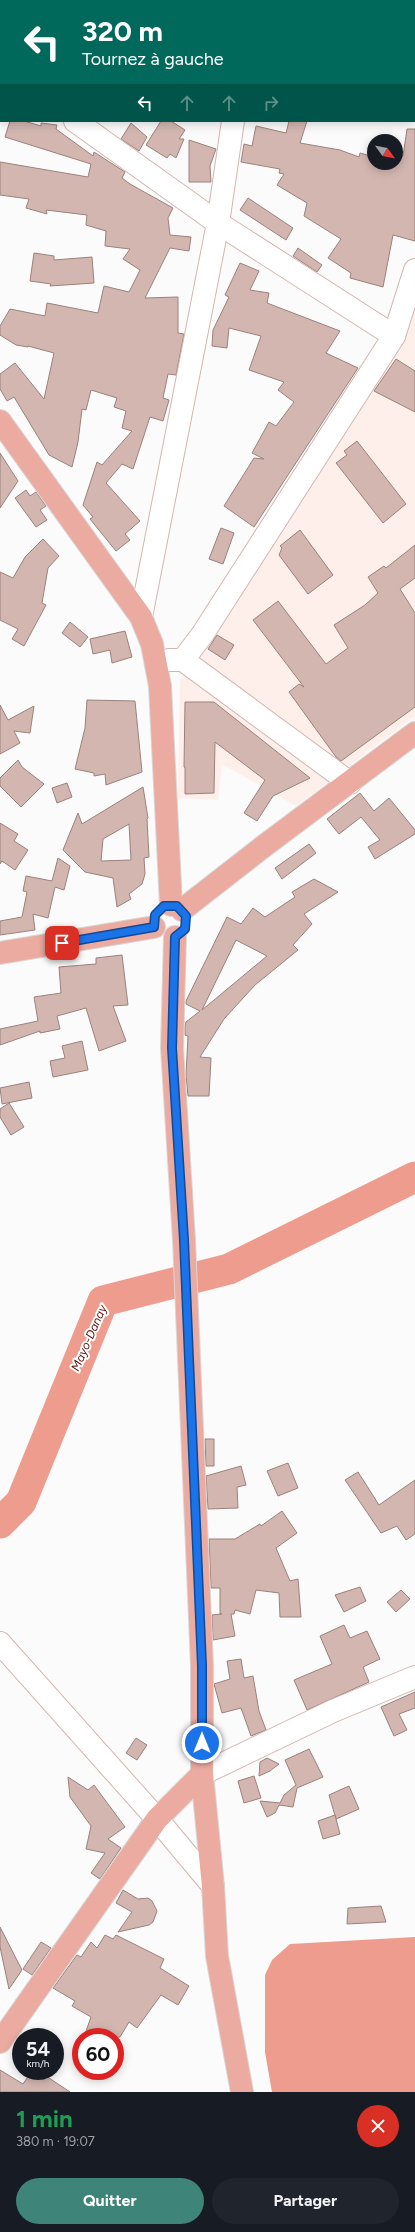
<!DOCTYPE html>
<html lang="fr">
<meta charset="utf-8">
<style>
:root{--surface:#171b24;--page:#20242c;--text:#f1f3f6;--muted:#9ea1a6;--accent:#3f8479}
body{margin:0;font-family:Figtree,sans-serif;background:var(--page);color:var(--text);height:100vh;display:flex;flex-direction:column;font-size:15px;white-space:nowrap}
*{box-sizing:border-box;margin:0}
p{font-size:13px;color:var(--muted)}
.icon{flex:none;width:22px;height:22px;fill:none;stroke:currentColor;stroke-width:2;stroke-linecap:round;stroke-linejoin:round}
.map{position:relative;height:2092px;overflow:hidden}
.details{display:flex;flex-direction:column;background:var(--surface);flex:1}
.details>*{flex:none}
.guide{position:absolute;left:0px;top:0px;width:415px;height:122px;box-shadow:0 2px 10px #0003;background:#00695c;color:#fff;overflow:hidden}
.needle{width:26px;rotate:123deg}
.fabs{position:absolute;left:367px;top:134px;display:grid;gap:8px}
.fabs a{display:grid;place-items:center;width:36px;height:36px;border-radius:50%;background:var(--surface);box-shadow:0 2px 10px #0003;font-size:20px}
.speed{position:absolute;left:12px;top:2028px;display:flex;gap:8px;font-size:20px;font-weight:700;text-align:center}
.speed>*{display:grid;place-content:center;width:52px;height:52px;border-radius:50%;background:var(--surface);box-shadow:0 2px 10px #0003;line-height:1}
.speed small{font-size:10px;font-weight:400}
.speed .limit{border:6px solid #d22;background:#fff;color:#111}
.pin{position:absolute;display:grid;place-items:center;width:34px;height:34px;color:#fff;margin:-17px;border-radius:8px;box-shadow:0 2px 6px #0006}
.me{position:absolute;width:44px;margin:-22px;rotate:0deg;stroke-linejoin:round;filter:drop-shadow(0 0 3px #0008)}
.turn{display:flex;align-items:center;gap:14px;height:84px;padding:0 16px;font-size:18px}
.turn .icon{width:52px;height:52px;stroke-width:2.5}
.turn b{display:block;font-size:28px;line-height:34px}
.lanes{display:flex;align-items:center;height:38px;padding:0 16px;background:#0003;justify-content:center;gap:20px;direction:ltr}
.lanes .off{opacity:.35}
.round{display:grid;place-items:center;flex:none;width:42px;height:42px;border-radius:21px;background:var(--page)}
.headline{display:flex;align-items:center;justify-content:space-between;height:68px;padding:0 16px}
h1{font-size:24px;font-weight:700;line-height:30px;color:#1e9e55}
.primary-button{display:flex;gap:8px;margin-top:auto;padding:8px 16px}
.primary-button a{flex:1;height:46px;border-radius:24px;background:var(--accent);color:#fff;font-size:16px;font-weight:700;line-height:46px;text-align:center}
.primary-button a+a{background:var(--page);color:var(--text)}
.map>svg:first-child{display:block}
.built{fill:#ffefeb}
.water{fill:#ed9c8d}
.lines{fill:none;stroke-linecap:round;stroke-linejoin:round}
.river{stroke:#ed9c8d;stroke-width:31}
.building{fill:#d3b6b0;stroke:#9c817b;fill-rule:evenodd}
.minor-casing{stroke:#d4b6b0;stroke-width:24}
.major-casing{stroke:#d9d8d7;stroke-width:24}
.minor{stroke:#fff;stroke-width:22}
.major{stroke:#ebaba0;stroke-width:22}
.route-casing{stroke:#114b97;stroke-width:10}
.route{stroke:#1a73e8;stroke-width:7}
.labels{text-anchor:middle;stroke-width:4;stroke-linejoin:round;paint-order:stroke}
.water-label{font-size:12px;font-style:italic;fill:#5a1309;stroke:#fff}
</style>
<div class="map">
<svg width="415" height="2092" viewBox="0 0 415 2092">
<rect width="100%" height="100%" fill="#fbfbfb"/>
<path class="built" d="M415 296V716L296 806 222 764 218 800 178 798 180 681 404 331Z"/>
<path class="water" d="M415 1937V2092H272L265 2052V1975L272 1960 290 1944Z"/>
<g class="lines">
<path class="river" d="M0 1523 21 1502 103 1301 229 1269 415 1177"/>
</g>
<g class="building">
<path d="M10 121H24L41 126V123L57 125 56 129 93 156 94 152 125 172 122 178 130 184 173 208 168 218 170 235 191 237 189 251 170 248 145 298 178 297V333L184 334 176 375 168 374 163 398 169 400 163 421 150 417 133 469 122 464 106 483 140 521 125 534 130 540 116 551 90 519 93 517 83 505 97 462 102 465 132 431 122 428 126 411 114 407 117 398 91 390 86 410 82 409 78 442 72 467 49 455 14 397 7 401 0 389V374L15 363 44 399 54 353 28 346V347L16 345 0 335V326L10 309 45 316 47 303 98 313 104 286 129 292 140 270 123 259 130 249 105 246 106 231 86 225 87 215 46 210 47 214 26 208 29 199 0 195V162L88 177 91 164 5 137Z"/>
<path d="M161 121H171L185 130 179 139H184L176 158 170 154 167 158 146 145Z"/>
<path d="M289 121H307L300 143 340 150 359 157 360 153 374 157V163L396 164V155L403 156 407 129H415V241L393 235 383 287 350 278 351 273 328 258 341 239 304 216 307 203 277 185 284 174 279 173 280 169 241 162 244 144 252 146 256 126 286 133Z"/>
<path d="M131 123 147 137 139 151 121 139Z"/>
<path d="M189 140 216 149 210 166 211 182H189Z"/>
<path d="M248 198 293 228 286 240 240 210Z"/>
<path d="M298 248 322 265 317 272 293 256Z"/>
<path d="M34 253 54 256V260L92 257 94 283 50 286 51 284 30 281Z"/>
<path d="M240 263 259 271 250 290 269 293 267 303 340 331 326 353 358 368 254 527 224 506 254 458 264 459 252 453 269 422 276 426 294 402 278 390 284 382 249 370 261 336 229 328 227 348 212 346 213 330 229 297 225 295Z"/>
<path d="M396 359 415 371V412L374 391Z"/>
<path d="M357 441 406 504 383 523 336 463 347 455 344 451Z"/>
<path d="M0 453 18 481 0 508Z"/>
<path d="M26 490 30 496 36 492 46 506 40 510 47 520 36 527 15 498Z"/>
<path d="M221 528 234 533 223 564 209 559Z"/>
<path d="M300 530 333 575 308 594 279 555 282 548 280 546Z"/>
<path d="M43 539 59 556 48 568 42 603 46 605 24 646 12 639 18 629 0 620V572L13 578 25 557Z"/>
<path d="M415 545V578L400 589 415 613V707L341 761 336 757 289 692 299 684 304 687 253 620 278 601 326 664 348 648 334 625 365 605 378 593 368 577 384 566 386 568Z"/>
<path d="M70 622 88 637 80 647 62 633Z"/>
<path d="M125 631 132 657 112 663 110 650 93 654 90 639Z"/>
<path d="M217 635 234 645 225 660 208 649Z"/>
<path d="M87 700 135 701 142 772 106 785 105 774 94 776V773L75 769 85 728Z"/>
<path d="M185 702H214L310 778 273 796 257 821 244 813 265 780 215 742 214 793 185 794V767H184Z"/>
<path d="M0 705 8 720 34 706 30 733 14 731 20 743 0 754Z"/>
<path d="M18 760 22 767 44 784 21 807 0 786V778Z"/>
<path d="M67 783 72 797 57 803 52 788Z"/>
<path d="M143 787 148 818 147 819 149 857 144 858 145 874 142 884 129 894 131 899 117 907 113 878 85 872 63 850 78 813 82 824ZM129 824 131 860 101 861 103 839Z"/>
<path d="M360 793 374 811 389 798 415 830V834L375 859 368 847 380 840 361 817 339 834 327 819Z"/>
<path d="M0 823 18 834 14 841 28 850 15 870 2 861 0 864Z"/>
<path d="M309 844 316 853 282 879 275 868Z"/>
<path d="M58 858 70 866 64 890 55 887 48 918 33 914 35 930 0 935V921L22 917 27 892 23 891 26 876 52 881Z"/>
<path d="M314 879 338 892 304 914 312 924 293 945 298 950 255 985 224 1019 200 1057 211 1058 209 1096H188L186 1075 188 1036 185 1035V1026L186 1022 200 1011 186 1004V1001L227 917 241 924 253 908 265 917 295 897 292 892ZM236 940 267 956 202 1010Z"/>
<path d="M122 955 128 1005 113 1006 126 1041 99 1051 86 1008 57 1016 60 1029 40 1033V1031L0 1045V1029L38 1021 34 997 61 993 59 967 96 964V958Z"/>
<path d="M82 1041 88 1070 53 1077 50 1061 65 1058 62 1046Z"/>
<path d="M29 1082 32 1098 2 1104 0 1088Z"/>
<path d="M9 1103 24 1127 11 1135 0 1117V1109Z"/>
<path d="M205 1439H214V1466H206Z"/>
<path d="M288 1463 298 1488 278 1496 267 1471Z"/>
<path d="M241 1466 246 1485 237 1487 238 1508 208 1509 206 1476Z"/>
<path d="M358 1472 379 1505 415 1480V1534L406 1540 397 1526 381 1533 345 1480Z"/>
<path d="M282 1511 297 1533 276 1548 290 1581 298 1579 301 1617H280L279 1593 256 1590 250 1614 235 1610 234 1614H231L235 1636 213 1640 212 1615 222 1614H220V1588H211L209 1539H235L260 1524 261 1526Z"/>
<path d="M360 1587 366 1601 344 1612 335 1595Z"/>
<path d="M401 1590 410 1599 396 1612 387 1602Z"/>
<path d="M344 1625 350 1638 367 1631 380 1659 363 1667 369 1682 307 1710 294 1680 332 1664 320 1636Z"/>
<path d="M241 1659 244 1678 253 1676 259 1711 266 1730 251 1736 241 1708 222 1713 214 1684 230 1679 227 1661Z"/>
<path d="M415 1692V1708L399 1714 407 1730 394 1736 381 1707Z"/>
<path d="M136 1738 147 1745 137 1760 126 1753Z"/>
<path d="M309 1749 323 1777 297 1788 293 1807 279 1805 275 1813 267 1817 260 1801 280 1803 284 1795 296 1785 285 1760Z"/>
<path d="M267 1758 279 1764 270 1771 259 1776 260 1762Z"/>
<path d="M254 1776 261 1798 244 1803 238 1781Z"/>
<path d="M68 1777 88 1790 94 1785 125 1827 108 1839 121 1848 100 1879 91 1873 105 1853 86 1849 91 1826 70 1797Z"/>
<path d="M349 1786 359 1809 336 1819 329 1795Z"/>
<path d="M335 1815 340 1834 323 1839 318 1821Z"/>
<path d="M123 1890 138 1899 148 1898 152 1901 157 1911 153 1922 149 1925 118 1932 132 1912 116 1903Z"/>
<path d="M381 1906 386 1922 347 1924 348 1908Z"/>
<path d="M0 1927 22 1970 9 1989 0 1947Z"/>
<path d="M105 1935 113 1939 116 1935 164 1959 160 1968 189 1986 178 2005 161 1995 137 2028 129 2022 120 2037H84L91 2017 72 2006 75 2001 53 1988 77 1955 81 1957 91 1942 97 1948Z"/>
<path d="M41 1942 51 1948 32 1975 23 1969Z"/>
<path d="M0 2070 23 2084 31 2072 44 2080 46 2076 70 2092H0Z"/>
</g>
<g class="lines">
<defs>
<g id="minor">
<path d="M411 0 412 1"/>
<path d="M10 1V0"/>
<path d="M251 1V0"/>
<path d="M0 57 1 52"/>
<path d="M75 121 218 223 394 336"/>
<path d="M141 617 218 223 233 121"/>
<path d="M169 660H183L350 783"/>
<path d="M183 660 202 635 394 336 415 270"/>
<path d="M0 1643 157 1819 213 1886"/>
<path d="M202 1774 333 1711 415 1677"/>
</g>
<g id="major">
<path d="M0 421 141 617 152 644 160 686 171 905"/>
<path d="M182 910 264 846 415 733"/>
<path d="M175 937 172 1048 184 1240 202 1666V1774L213 1886 217 1956 242 2092"/>
<path d="M0 953 154 927"/>
<path d="M0 2042 157 1819 202 1774"/>
</g>
</defs>
<use href="#minor" class="minor-casing"/>
<use href="#major" class="major-casing"/>
<use href="#minor" class="minor"/>
<use href="#major" class="major"/>
</g>
<g class="lines">
<defs>
<path id="route" d="M62 943 154 927 155 915 164 906H177L186 916 185 929 175 937 172 1048 184 1240 202 1666V1743"/>
</defs>
<use href="#route" class="route-casing"/>
<use href="#route" class="route"/>
</g>
<g class="labels">
<g class="water-label">
<text transform="translate(89 1338) rotate(-66)" y="4">Mayo-Danay</text>
</g>
</g>
</svg>
<div class="fabs">
<a><svg class="needle" viewBox="-14 -14 28 28"><path d="M0-13l5 13h-10z" fill="#e53935"/><path d="M0 13l5-13h-10z" fill="#9ea1a6"/></svg></a>
</div>
<div class="speed"><div>54<small>km/h</small></div><div class="limit">60</div></div>
<div class="pin" style="left:62px;top:943px;background:#d93025"><svg class="icon" aria-label="arrive" viewBox="0 0 24 24"><path d="M6 21V4h12l-3 4 3 4H6"/></svg></div>
<svg class="me" style="left:202px;top:1743px" viewBox="-20 -20 40 40"><circle r="17" fill="#1a73e8" stroke="#fff" stroke-width="3"/><path d="M0-11L8 9 0 5-8 9z" fill="#fff"/></svg>
<div class="guide">
<div class="turn"><svg class="icon" aria-label="left" viewBox="0 0 24 24"><path d="M17 20v-9H6M10 6l-5 5 5 5"/></svg><div><b>320 m</b>Tournez à gauche</div></div>
<div class="lanes"><svg class="icon" aria-label="left" viewBox="0 0 24 24"><path d="M17 20v-9H6M10 6l-5 5 5 5"/></svg><svg class="icon off" aria-label="ahead" viewBox="0 0 24 24"><path d="M12 20V5M6 11l6-6 6 6"/></svg><svg class="icon off" aria-label="ahead" viewBox="0 0 24 24"><path d="M12 20V5M6 11l6-6 6 6"/></svg><svg class="icon off" aria-label="right" viewBox="0 0 24 24"><path d="M7 20v-9h11M14 6l5 5-5 5"/></svg></div>
</div>
</div>
<section class="details">
<div class="headline"><div><h1>1 min</h1><p>380 m · 19:07</p></div><a class="round" style="background:#d93025;color:#fff"><svg class="icon" aria-label="close" viewBox="0 0 24 24"><path d="M6 6l12 12M18 6L6 18"/></svg></a></div>
<div class="primary-button"><a>Quitter</a><a>Partager</a></div>
</section>
